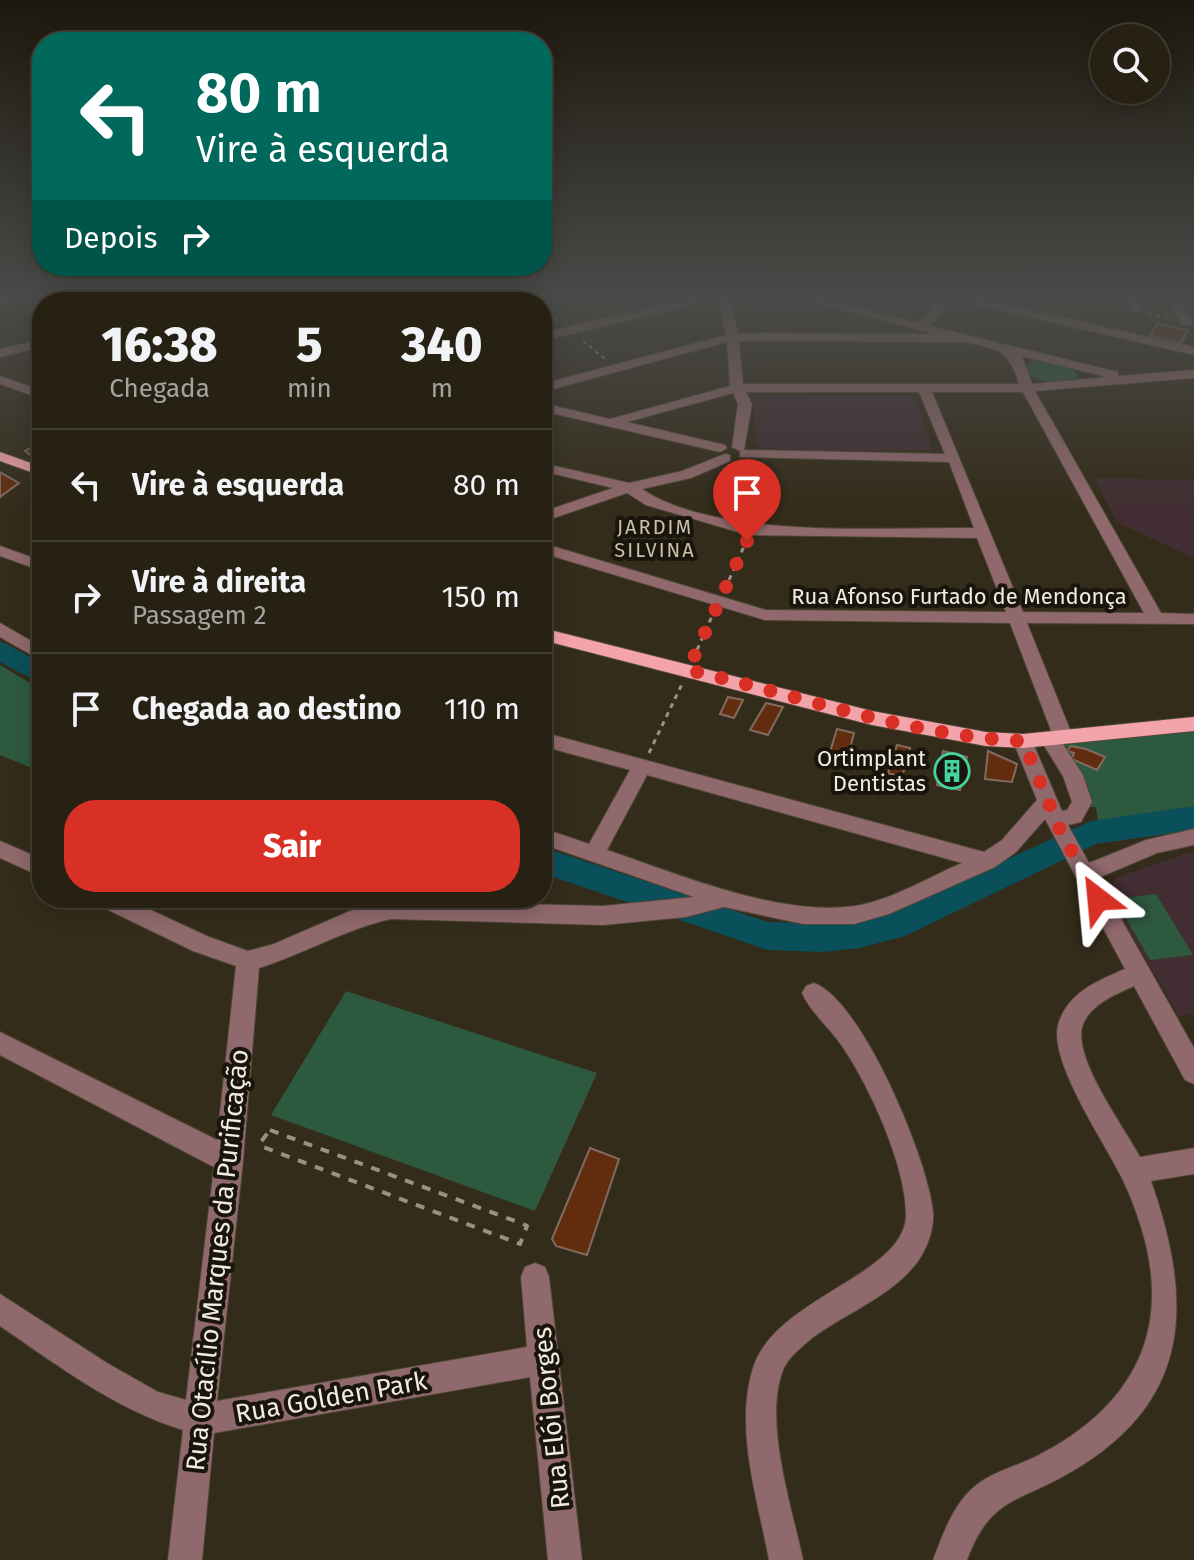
<!DOCTYPE html>
<html lang="pt">
<meta charset="utf-8">
<style>
:root{--surface:#272114;--page:#332e22;--text:#f1f3f6;--muted:#a4a3a0;--line:#433e34;--accent:#d93025}
body{margin:0;font-family:"Fira Sans",sans-serif;background:var(--page);color:var(--text);height:100vh;display:flex;flex-direction:column;font-size:30px;white-space:nowrap}
*{box-sizing:border-box;margin:0}
p{font-size:26px;color:var(--muted)}
.icon{flex:none;width:44px;height:44px;fill:none;stroke:currentColor;stroke-width:2;stroke-linecap:round;stroke-linejoin:round}
.map{position:relative;flex:1;overflow:hidden}
.details{position:absolute;left:32px;top:292px;width:520px;height:616px;display:flex;flex-direction:column;background:var(--surface);border-radius:32px;box-shadow:0 4px 20px #0003,0 0 0 2px var(--line)}
.details>*{flex:none}
.top-card{position:absolute;left:32px;top:32px;width:520px;height:244px;border-radius:32px;box-shadow:0 4px 20px #0003,0 0 0 2px var(--line);background:#00695c;color:#fff;overflow:hidden}
.tools{position:absolute;left:1090px;top:24px;display:grid;gap:16px}
.tools a{display:grid;place-items:center;width:80px;height:80px;border-radius:50%;background:var(--surface);box-shadow:0 4px 20px #0003,0 0 0 2px var(--line);font-size:40px}
.pin{position:absolute;display:grid;place-items:center;width:68px;height:68px;color:#fff;margin:-82px -34px;border-radius:50% 50% 50% 0;rotate:-45deg;box-shadow:0 0 8px #0007}
.pin .icon{rotate:45deg}
.me{position:absolute;width:88px;margin:-44px;rotate:331deg;stroke-linejoin:round;filter:drop-shadow(0 0 6px #0008)}
.turn{display:flex;align-items:center;gap:28px;height:168px;padding:0 32px;font-size:36px}
.turn .icon{width:104px;height:104px;stroke-width:2.5}
.turn b{display:block;font-size:56px;line-height:68px}
.then{display:flex;align-items:center;height:76px;padding:0 32px;background:#0003;gap:16px;font-size:30px}
.eta{display:flex;justify-content:space-evenly;align-items:center;height:136px;text-align:center}
.eta b{font-size:48px;font-weight:800;line-height:56px}
.action{display:flex;gap:16px;margin-top:auto;padding:16px 32px}
.action a{flex:1;height:92px;border-radius:32px;background:var(--accent);color:#fff;font-size:32px;font-weight:800;line-height:92px;text-align:center}
ul{padding:0;list-style:none}
li{display:flex;align-items:center;gap:24px;height:112px;padding:0 32px;border-top:2px solid var(--line)}
li div{flex:1}
li b{display:block;font-size:30px}
li em{font-style:normal}
.map>svg:first-child{display:block}
.education{fill:#422e32}
.green{fill:#2d593f}
.lines{fill:none;stroke-linecap:round;stroke-linejoin:round}
.river{fill:#0a505b;fill-rule:evenodd}
.building{fill:#622d0f;stroke:#816b61;stroke-width:2}
.minor-casing{stroke:#4e4736;stroke-width:2}
.major-casing{stroke:#4e4736;stroke-width:2}
.path-far2{stroke:#999284;stroke-width:2;stroke-dasharray:4 4;stroke-linecap:butt}
.path-far1{stroke:#999284;stroke-width:3;stroke-dasharray:5 5;stroke-linecap:butt}
.path{stroke:#999284;stroke-width:4;stroke-dasharray:9 9;stroke-linecap:butt}
.minor{fill:#90696c;fill-rule:evenodd}
.major{fill:#f2a4aa;fill-rule:evenodd}
.route{stroke:#d93025;stroke-width:14;stroke-dasharray:0 25.2}
.labels{text-anchor:middle;stroke-width:8;stroke-linejoin:round;paint-order:stroke}
.far-neighbourhood-label{font-size:20px;letter-spacing:2px;fill:#cac0aa;stroke:#19150d}
.street-label{font-size:22px;fill:#f1ebe0;stroke:#19150d}
.poi-label{font-size:22px;fill:#f1ebe0;stroke:#19150d;text-anchor:end}
.near-street-label{font-size:26px;fill:#f1ebe0;stroke:#19150d}
</style>
<div class="map">
<svg width="1194" height="1560" viewBox="0 0 1194 1560">
<rect width="100%" height="100%" fill="#342c1a"/>
<g class="education">
<path d="M753 394 909 396 917 404 932 450 808 452 760 447 756 442Z"/>
<path d="M1095 478 1194 480V558L1116 522Z"/>
<path d="M1194 851V1014L1179 1016 1108 894 1116 878Z"/>
</g>
<g class="green">
<path d="M1035 360 1070 366 1079 376 1073 382 1049 383 1026 374 1025 366Z"/>
<path d="M0 665 42 690V772L0 755Z"/>
<path d="M1194 730V812L1098 822 1096 807H1089L1058 743Z"/>
<path d="M1156 894 1193 955 1150 960 1115 899Z"/>
<path d="M346 991 597 1073 535 1211 271 1115Z"/>
</g>
<g class="lines">
<g class="river">
<path d="M0 641 42 663V684L0 662Z"/>
<path d="M1194 806V830L1096 844 905 936 860 948 823 952 768 950 542 873V847L768 922 823 924 887 914 1091 821Z"/>
</g>
</g>
<g class="building">
<path d="M1158 323 1172 327 1188 330 1181 343 1163 339 1150 335Z"/>
<path d="M42 441V457H33L25 451Z"/>
<path d="M0 472 19 483 0 497Z"/>
<path d="M728 697 743 700 734 718 720 714Z"/>
<path d="M766 703 783 707 768 735 750 730Z"/>
<path d="M837 729 854 733 848 756 830 752Z"/>
<path d="M897 745 910 748 902 777 888 773Z"/>
<path d="M1071 746 1086 749 1105 757 1097 770 1072 759 1074 753 1067 751Z"/>
<path d="M943 751 967 757 960 790 937 785Z"/>
<path d="M988 751 1017 764 1012 782 985 779Z"/>
<path d="M590 1148 619 1159 587 1255 556 1246 552 1239Z"/>
</g>
<g class="lines">
<defs>
<g id="minor">
<path d="M16 295H36L0 305V299Z"/>
<path d="M111 295H123L122 302H110Z"/>
<path d="M237 295H256L237 302H217Z"/>
<path d="M274 295H289L278 302H263Z"/>
<path d="M382 295H396L386 302H371Z"/>
<path d="M529 295H548L528 302H508Z"/>
<path d="M705 295H729L738 333 935 334 787 295H806L920 323 943 295H963L1194 347V355L953 299 930 326 1118 372V376L1194 370V378L1035 391 1161 613 1194 614V624L1027 623 1073 737 1063 744 1083 775 1092 802 1081 822 1068 825 1089 863 1146 840 1194 829V845L1157 853 1098 878 1194 1048V1084L1185 1080 1134 986C1117 994 1093 1003 1084 1022 1068 1053 1125 1128 1140 1157L1194 1148V1174L1151 1181C1194 1304 1192 1403 1069 1473 1018 1503 990 1497 967 1560H933C943 1534 953 1505 974 1487 993 1471 1018 1466 1039 1455 1103 1422 1151 1371 1152 1297 1153 1257 1139 1215 1123 1180 1106 1144 1049 1063 1058 1025 1067 993 1097 981 1125 969L1045 819 1016 852 995 867 889 914 854 924H803L724 907 686 917 603 925 391 919C345 929 304 954 259 968L243 1161 217 1401 527 1347 521 1277 525 1267 535 1263 545 1267 549 1277 582 1560H548L530 1377 214 1433 202 1560H168L183 1430C115 1409 59 1366 0 1326V1294L107 1363 158 1392 186 1400 214 1167 0 1055V1032L217 1140 236 966 193 951 96 904 93 898H125L209 937 248 951 274 944 350 911 391 901 603 906 694 897 542 844V828L589 844 630 770 542 746V732L984 852 1002 840 1037 800 1013 741 1016 736H1030L1062 811 1067 810 1072 802 1063 776 1040 739 1043 734 1052 733 1010 623 765 620 542 553V543L766 610 1006 612 977 538 748 535 646 505 627 493 542 522V512L613 488 542 471V463L629 483 682 471 725 454 730 455V461L691 478 642 489C718 540 882 527 974 528L949 462 740 457V451L732 447 738 404 733 393 627 422 725 445 727 448 720 452 542 411V403L610 419 730 386 727 342 542 392V384L726 335 718 299 542 341V333ZM739 341 965 342C999 350 1008 348 1019 384H743ZM1022 356 1107 377 1032 384ZM746 392H919L945 454 744 450 752 404ZM932 392H1023L1144 613 1023 612ZM647 775 962 863C929 877 892 900 855 906 779 917 678 874 607 850Z"/>
<path d="M1125 295H1137L1141 311H1133Z"/>
<path d="M1166 295H1178L1192 322 1190 325H1182Z"/>
<path d="M42 339V347L0 357V349Z"/>
<path d="M0 376 42 391V399L0 384Z"/>
<path d="M0 546 42 561V571L0 556Z"/>
<path d="M0 623 42 647V661L0 637Z"/>
<path d="M0 841 42 859V877L0 858Z"/>
<path d="M814 983C862 1000 929 1162 933 1212 934 1226 930 1240 923 1253 902 1292 847 1312 812 1338 802 1347 788 1357 783 1370 763 1422 792 1507 803 1560H769C758 1500 734 1429 753 1368 775 1297 905 1276 906 1215 906 1166 870 1087 842 1046 830 1028 811 1013 802 993L806 986Z"/>
</g>
<g id="major">
<path d="M0 452 42 467V476L0 461Z"/>
<path d="M542 628 872 711 986 732 1023 734 1194 717V731L1023 748 986 746 872 725 542 640Z"/>
</g>
</defs>
<use href="#minor" class="minor-casing"/>
<use href="#major" class="major-casing"/>
<g class="path-far2">
<path d="M542 309 558 321"/>
<path d="M1148 314 1168 318"/>
<path d="M583 341 605 359"/>
</g>
<g class="path-far1">
<path d="M725 589 746 542"/>
<path d="M693 659 713 614"/>
<path d="M649 753 682 684"/>
</g>
<path class="path" d="M270 1130 523 1224 527 1226 520 1244 263 1147 260 1143Z"/>
<use href="#minor" class="minor"/>
<use href="#major" class="major"/>
</g>
<linearGradient id="sky" x2="0" y2="1"><stop stop-color="#1d180e"/><stop offset="0.58" stop-color="#4a4b49"/><stop offset="1" stop-color="#4a4b49" stop-opacity="0"/></linearGradient>
<rect width="1194" height="513" fill="url(#sky)"/>
<g class="lines">
<path class="route" d="M747 541 688 670C799 695 908 736 1023 741L1060 830 1098 899"/>
</g>
<defs>
<symbol id="building-ring" viewBox="-11 -11 22 22"><circle r="9.5" fill="#19150d" stroke="#44d4a0" stroke-width="1.5"/><path d="M-4-6H4V6H1V3H-1V6H-4ZM-2.5-4.3h1.7v1.8h-1.7ZM.8-4.3h1.7v1.8H.8ZM-2.5-1h1.7V.8h-1.7ZM.8-1h1.7V.8H.8Z" fill="#44d4a0"/></symbol>
</defs>
<g fill-rule="evenodd">
<use href="#building-ring" x="932" y="751" width="40" height="40"/>
</g>
<g class="labels">
<g class="far-neighbourhood-label">
<text x="655" y="534">JARDIM<tspan x="655" dy="23">SILVINA</tspan></text>
</g>
<g class="street-label">
<text x="959" y="604">Rua Afonso Furtado de Mendonça</text>
</g>
<g class="poi-label">
<text x="926" y="766">Ortimplant<tspan x="926" dy="25">Dentistas</tspan></text>
</g>
<g class="near-street-label">
<text transform="translate(217 1260) rotate(-84)" y="9">Rua Otacílio Marques da Purificação</text>
<text transform="translate(331 1397) rotate(-10)" y="9">Rua Golden Park</text>
<text transform="translate(551 1418) rotate(-96)" y="9">Rua Elói Borges</text>
</g>
</g>
</svg>
<div class="tools">
<a><svg class="icon" aria-label="search" viewBox="0 0 24 24"><circle cx="10" cy="10" r="6"/><path d="M15 15l6 6"/></svg></a>
</div>
<div class="pin" style="left:747px;top:541px;background:#d93025"><svg class="icon" aria-label="arrive" viewBox="0 0 24 24"><path d="M6 21V4h12l-3 4 3 4H6"/></svg></div>
<svg class="me" style="left:1098px;top:899px" viewBox="-20 -20 40 40"><path d="M0-17L14 15 0 8-14 15z" fill="#d93025" stroke="#fff" stroke-width="4"/></svg>
<div class="top-card">
<div class="turn"><svg class="icon" aria-label="left" viewBox="0 0 24 24"><path d="M17 20v-9H6M10 6l-5 5 5 5"/></svg><div><b>80 m</b>Vire à esquerda</div></div>
<div class="then">Depois<svg class="icon" aria-label="right" viewBox="0 0 24 24"><path d="M7 20v-9h11M14 6l5 5-5 5"/></svg></div>
</div>
<section class="details">
<div class="eta">
<div><b>16:38</b><p>Chegada</p></div>
<div><b>5</b><p>min</p></div>
<div><b>340</b><p>m</p></div>
</div>
<ul>
<li><svg class="icon" aria-label="left" viewBox="0 0 24 24"><path d="M17 20v-9H6M10 6l-5 5 5 5"/></svg><div><b>Vire à esquerda</b></div><em>80 m</em></li>
<li><svg class="icon" aria-label="right" viewBox="0 0 24 24"><path d="M7 20v-9h11M14 6l5 5-5 5"/></svg><div><b>Vire à direita</b><p>Passagem 2</p></div><em>150 m</em></li>
<li><svg class="icon" aria-label="arrive" viewBox="0 0 24 24"><path d="M6 21V4h12l-3 4 3 4H6"/></svg><div><b>Chegada ao destino</b></div><em>110 m</em></li>
</ul>
<div class="action"><a>Sair</a></div>
</section>
</div>
